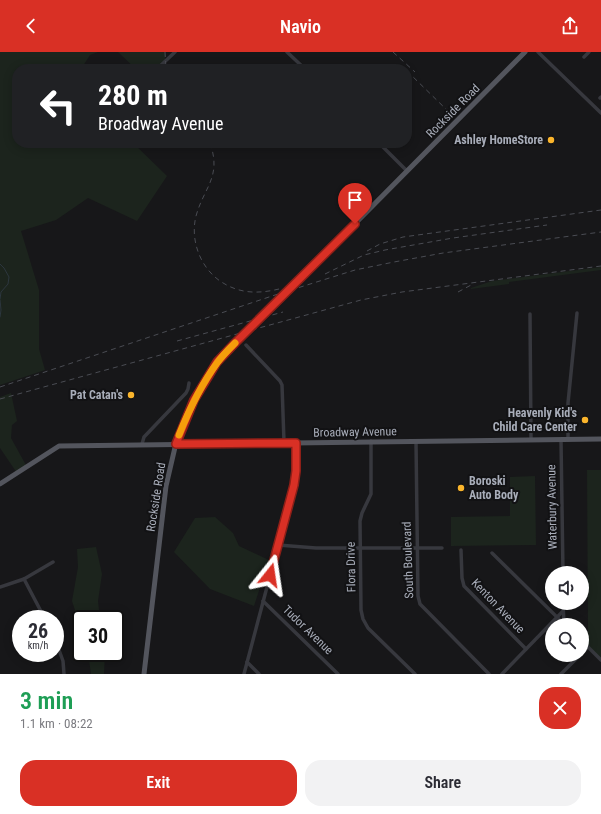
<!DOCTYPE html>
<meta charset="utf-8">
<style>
:root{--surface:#fff;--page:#f2f2f3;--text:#2b2b33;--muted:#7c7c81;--accent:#d93025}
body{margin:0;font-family:"Roboto Condensed",sans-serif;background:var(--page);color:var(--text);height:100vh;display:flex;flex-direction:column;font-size:15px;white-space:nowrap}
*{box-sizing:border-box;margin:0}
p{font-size:13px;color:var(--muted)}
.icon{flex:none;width:22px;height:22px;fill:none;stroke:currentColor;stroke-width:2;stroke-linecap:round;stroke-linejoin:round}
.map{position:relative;height:622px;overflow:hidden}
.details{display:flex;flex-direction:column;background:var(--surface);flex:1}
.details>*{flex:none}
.guide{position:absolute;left:12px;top:12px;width:400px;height:84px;border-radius:16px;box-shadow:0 2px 10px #0003;background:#202124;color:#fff;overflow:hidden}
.tools{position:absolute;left:545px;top:514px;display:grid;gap:8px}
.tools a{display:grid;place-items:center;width:44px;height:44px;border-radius:50%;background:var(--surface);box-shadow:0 2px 10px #0003;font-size:20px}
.speed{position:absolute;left:12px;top:558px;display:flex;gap:8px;font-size:20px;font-weight:700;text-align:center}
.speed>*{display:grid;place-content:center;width:52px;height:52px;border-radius:50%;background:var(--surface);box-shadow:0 2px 10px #0003;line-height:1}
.speed small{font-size:10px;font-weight:400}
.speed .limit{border:2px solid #111;border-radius:6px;background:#fff;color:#111}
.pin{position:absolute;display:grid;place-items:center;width:34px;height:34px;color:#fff;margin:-41px -17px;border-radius:50% 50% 50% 0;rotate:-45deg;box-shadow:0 0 4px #0007}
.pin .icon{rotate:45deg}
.me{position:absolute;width:44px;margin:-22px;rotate:15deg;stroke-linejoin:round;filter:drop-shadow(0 0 3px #0008)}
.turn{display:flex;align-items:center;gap:14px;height:84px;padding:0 20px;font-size:18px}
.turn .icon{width:52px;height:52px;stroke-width:2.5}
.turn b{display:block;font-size:28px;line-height:34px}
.round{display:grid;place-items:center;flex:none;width:42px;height:42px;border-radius:16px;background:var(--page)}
.head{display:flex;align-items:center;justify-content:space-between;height:68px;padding:0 20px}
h1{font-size:24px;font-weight:600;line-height:30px;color:#1e9e55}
.cta{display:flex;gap:8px;margin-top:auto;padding:8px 20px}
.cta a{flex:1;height:46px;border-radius:16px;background:var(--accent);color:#fff;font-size:16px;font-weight:600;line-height:46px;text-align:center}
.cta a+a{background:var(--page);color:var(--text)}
header{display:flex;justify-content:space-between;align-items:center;height:52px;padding:0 20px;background:var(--accent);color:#fff;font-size:18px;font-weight:600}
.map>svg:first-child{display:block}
.green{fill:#1c241d}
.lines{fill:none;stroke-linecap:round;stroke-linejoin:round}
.stream{stroke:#2c363e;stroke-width:1}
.street{stroke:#37383e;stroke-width:3.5}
.primary{stroke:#53555d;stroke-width:5}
.rail{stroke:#4a4c53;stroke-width:1;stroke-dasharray:5 4;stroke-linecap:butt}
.primary-bridge{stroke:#53555d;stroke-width:5}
.route-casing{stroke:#8d1f18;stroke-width:10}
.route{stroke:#d93025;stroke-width:7}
.slow{stroke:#f59e0b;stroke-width:7}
.poi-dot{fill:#fbb52c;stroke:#121214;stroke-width:1.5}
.labels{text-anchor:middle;stroke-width:4;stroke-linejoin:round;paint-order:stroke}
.street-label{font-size:12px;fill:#a8adb9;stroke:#121214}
.poi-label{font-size:12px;font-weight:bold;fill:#a8adb9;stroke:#121214;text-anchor:end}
</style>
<header><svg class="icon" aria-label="back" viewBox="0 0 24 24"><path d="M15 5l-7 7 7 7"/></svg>Navio<svg class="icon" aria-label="share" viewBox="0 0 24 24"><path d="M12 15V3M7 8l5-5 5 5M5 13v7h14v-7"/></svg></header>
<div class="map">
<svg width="601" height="622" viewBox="0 0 601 622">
<rect width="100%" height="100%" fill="#171719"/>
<g class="green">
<path d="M0 0H98L90 3 81 17H17V91H133L167 124 137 169 88 146 56 168 21 179 39 238V297L45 318 0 333Z"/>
<path d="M118 0H165V10L157 17H136Z"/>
<path d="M601 215V218L509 230V232L471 237V236L492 229Z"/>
<path d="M11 341 17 369 12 373 11 386 27 415 17 421 0 396V345Z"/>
<path d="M587 418H601V608L582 589V586L588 580Z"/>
<path d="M535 424 536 493 451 494V465L510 464V425Z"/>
<path d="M215 465 233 481 239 494 269 508 254 554 210 537 174 500 195 466Z"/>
<path d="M96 495 102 522 98 549 100 567H81V576L72 549 78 515 77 497Z"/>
<path d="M88 601H105L104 622H91Z"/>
</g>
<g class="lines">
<g class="stream">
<path d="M0 212 4 216 9 225 8 232 1 240 0 247"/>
<path d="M0 248 1 258 0 265"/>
</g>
<g class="street">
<path d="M287 0 305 17"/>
<path d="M538 0 601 61"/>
<path d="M584 5 589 0"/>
<path d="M157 17 175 0"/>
<path d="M600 46 601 45"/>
<path d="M379 91 407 119"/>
<path d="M530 262 531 388"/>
<path d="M246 293 280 329 282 333 284 390"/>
<path d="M561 388 563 521"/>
<path d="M568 388V351L577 261"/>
<path d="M371 389V442L362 461 360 469 361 558 363 567 368 576 415 622"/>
<path d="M416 390 418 544 420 552 489 622"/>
<path d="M142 392 144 385 186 341 188 337 189 331"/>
<path d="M278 493 316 496H442"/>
<path d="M461 498 462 526 464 534 526 597"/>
<path d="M492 501 565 573"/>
<path d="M24 527 45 567"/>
<path d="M0 535 24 527 53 510"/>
<path d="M263 549 338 622"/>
<path d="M563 551 564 572"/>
<path d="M55 587 63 609 64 622"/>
<path d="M582 589 601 608"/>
<path d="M582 601 588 595"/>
<path d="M247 610 259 622"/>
<path d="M244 622 294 433 296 419V391"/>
<path d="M502 622 563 559"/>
<path d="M561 622 580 603"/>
</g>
<g class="primary">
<path d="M315 212 525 0"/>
<path d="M0 432 59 394 601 387"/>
<path d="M144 622 166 434 176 391 194 348 208 325 217 310 236 290"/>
</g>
<g class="rail">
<path d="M165 0 166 17"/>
<path d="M393 0 415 20"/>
<path d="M407 19 452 63"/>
<path d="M210 91C222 125 204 135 196 164 190 188 200 215 220 229 239 242 258 242 279 237"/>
<path d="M367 199 380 192 403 185 601 158"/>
<path d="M325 222 364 203 385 198 453 186 547 173"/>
<path d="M458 240 473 232"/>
<path d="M177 289 283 260"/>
<path d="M0 335 275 243 355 218 394 210 443 201 601 180"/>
<path d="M0 347 361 248 402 240 601 214"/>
</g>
<path class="primary-bridge" d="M236 290 315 212"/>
</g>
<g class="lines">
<defs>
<path id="route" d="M270 523 294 433 296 419V391L176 392 194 348 208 325 217 310 236 290 355 172"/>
</defs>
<use href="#route" class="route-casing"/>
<use href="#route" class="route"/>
<path class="slow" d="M179 383C189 358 201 333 217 311 222 304 229 297 235 291"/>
</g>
<g class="poi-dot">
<circle cx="551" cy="88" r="4"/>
<circle cx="131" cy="343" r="4"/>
<circle cx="585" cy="368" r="4"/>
<circle cx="461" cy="436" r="4"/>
</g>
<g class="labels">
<g class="street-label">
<text transform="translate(453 59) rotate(-45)" y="4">Rockside Road</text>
<text transform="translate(355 380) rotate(-1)" y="4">Broadway Avenue</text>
<text transform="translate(156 445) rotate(-81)" y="4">Rockside Road</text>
<text transform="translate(552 455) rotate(-91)" y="4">Waterbury Avenue</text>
<text transform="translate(408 508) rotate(-92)" y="4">South Boulevard</text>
<text transform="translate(351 515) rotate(-91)" y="4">Flora Drive</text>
<text transform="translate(498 554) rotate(46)" y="4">Kenton Avenue</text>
<text transform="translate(308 578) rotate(44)" y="4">Tudor Avenue</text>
</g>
<g class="poi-label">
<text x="543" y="92">Ashley HomeStore</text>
<text x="123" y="347">Pat Catan's</text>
<text x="577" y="365">Heavenly Kid's<tspan x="577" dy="14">Child Care Center</tspan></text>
<text x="469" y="433" text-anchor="start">Boroski<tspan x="469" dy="14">Auto Body</tspan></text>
</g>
</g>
</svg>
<div class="tools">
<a><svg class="icon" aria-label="sound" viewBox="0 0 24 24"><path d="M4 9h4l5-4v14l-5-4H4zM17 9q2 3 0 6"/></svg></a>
<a><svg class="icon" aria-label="search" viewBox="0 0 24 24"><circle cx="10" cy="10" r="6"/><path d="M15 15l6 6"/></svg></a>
</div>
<div class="speed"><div>26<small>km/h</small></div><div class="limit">30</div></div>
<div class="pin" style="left:355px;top:172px;background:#d93025"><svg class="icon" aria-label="arrive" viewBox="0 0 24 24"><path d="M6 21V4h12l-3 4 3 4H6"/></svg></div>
<svg class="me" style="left:270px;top:523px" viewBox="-20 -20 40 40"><path d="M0-17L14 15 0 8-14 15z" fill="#d93025" stroke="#fff" stroke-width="4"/></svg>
<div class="guide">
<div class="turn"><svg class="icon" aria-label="left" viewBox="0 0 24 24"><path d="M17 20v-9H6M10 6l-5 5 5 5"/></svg><div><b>280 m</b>Broadway Avenue</div></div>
</div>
</div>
<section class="details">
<div class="head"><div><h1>3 min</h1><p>1.1 km · 08:22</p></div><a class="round" style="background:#d93025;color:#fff"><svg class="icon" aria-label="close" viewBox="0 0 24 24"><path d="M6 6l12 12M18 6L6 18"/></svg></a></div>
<div class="cta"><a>Exit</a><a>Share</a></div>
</section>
